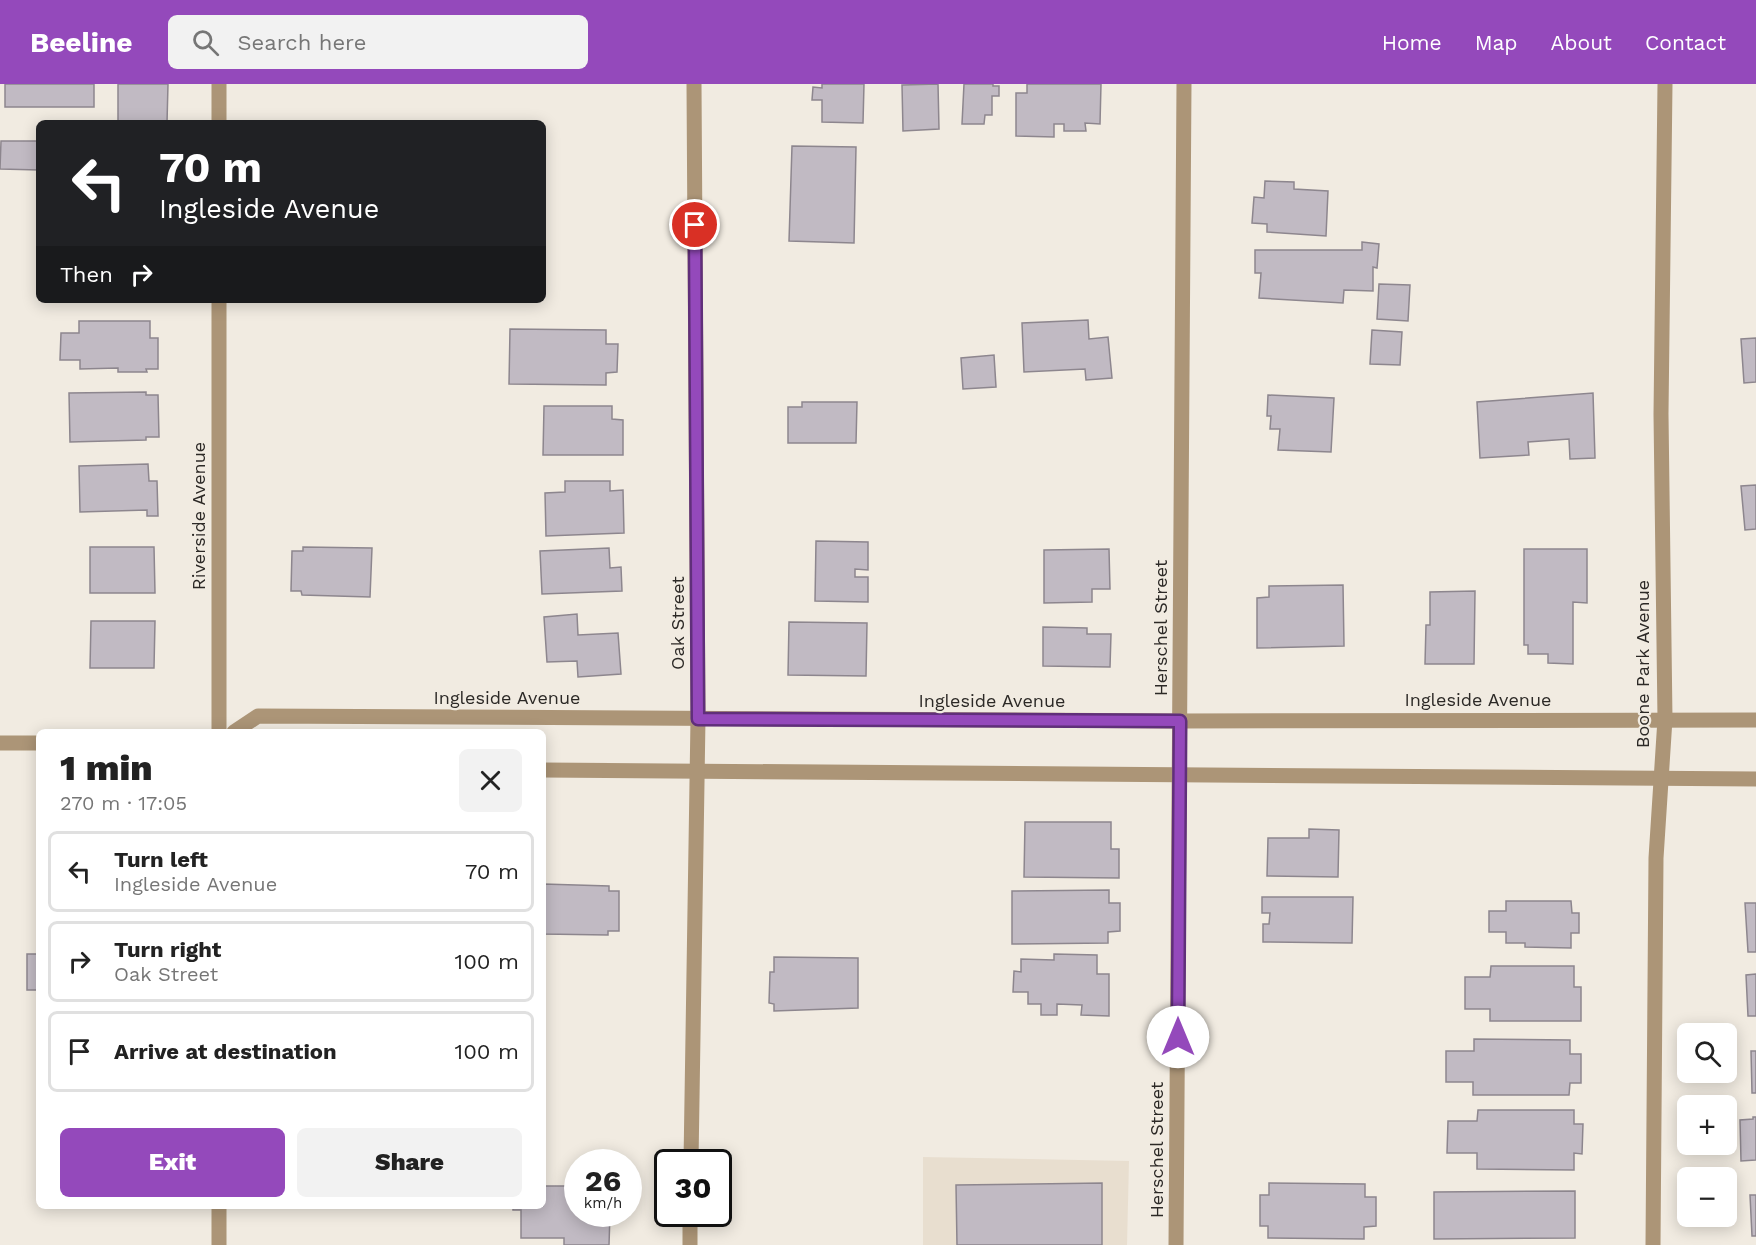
<!DOCTYPE html>
<meta charset="utf-8">
<style>
:root{--surface:#fff;--page:#f2f2f2;--text:#222;--muted:#767676;--line:#e0e0e0;--accent:#9449bb}
body{margin:0;font-family:"Work Sans",sans-serif;background:var(--page);color:var(--text);height:100vh;display:flex;flex-direction:column;font-size:22px;white-space:nowrap}
*{box-sizing:border-box;margin:0}
p{font-size:20px;color:var(--muted)}
.icon{flex:none;width:33px;height:33px;fill:none;stroke:currentColor;stroke-width:2;stroke-linecap:round;stroke-linejoin:round}
.map{position:relative;flex:1;overflow:hidden}
.panel{position:absolute;left:36px;top:645px;width:510px;height:480px;display:flex;flex-direction:column;background:var(--surface);border-radius:9px;box-shadow:0 3px 15px #0003}
.panel>*{flex:none}
.guide{position:absolute;left:36px;top:36px;width:510px;height:183px;border-radius:9px;box-shadow:0 3px 15px #0003;background:#202124;color:#fff;overflow:hidden}
.buttons{position:absolute;left:1677px;top:939px;display:grid;gap:12px}
.buttons a{display:grid;place-items:center;width:60px;height:60px;border-radius:9px;background:var(--surface);box-shadow:0 3px 15px #0003;font-size:30px}
.speed{position:absolute;left:564px;top:1065px;display:flex;gap:12px;font-size:30px;font-weight:700;text-align:center}
.speed>*{display:grid;place-content:center;width:78px;height:78px;border-radius:50%;background:var(--surface);box-shadow:0 3px 15px #0003;line-height:1}
.speed small{font-size:15px;font-weight:400}
.speed .limit{border:3px solid #111;border-radius:9px;background:#fff;color:#111}
.pin{position:absolute;display:grid;place-items:center;width:51px;height:51px;color:#fff;margin:-26px;border:3px solid #fff;border-radius:50%;box-shadow:0 2px 6px #0007}
.me{position:absolute;width:66px;margin:-33px;rotate:0deg;stroke-linejoin:round;filter:drop-shadow(0 0 4px #0008)}
.turn{display:flex;align-items:center;gap:21px;height:126px;padding:0 24px;font-size:27px}
.turn .icon{width:78px;height:78px;stroke-width:2.5}
.turn b{display:block;font-size:42px;line-height:51px}
.then{display:flex;align-items:center;height:57px;padding:0 24px;background:#0003;gap:12px;font-size:22px}
.round{display:grid;place-items:center;flex:none;width:63px;height:63px;border-radius:9px;background:var(--page)}
.headline{display:flex;align-items:center;justify-content:space-between;height:102px;padding:0 24px}
h1{font-size:36px;font-weight:800;line-height:45px}
.primary-button{display:flex;gap:12px;margin-top:auto;padding:12px 24px}
.primary-button a{flex:1;height:69px;border-radius:9px;background:var(--accent);color:#fff;font-size:24px;font-weight:800;line-height:69px;text-align:center}
.primary-button a+a{background:var(--page);color:var(--text)}
ul{padding:0;list-style:none}
li{display:flex;align-items:center;gap:18px;height:81px;margin:0 12px 9px;padding:0 12px;border:3px solid var(--line);border-radius:9px}
li div{flex:1}
li b{display:block;font-size:22px}
li em{font-style:normal}
header{display:flex;align-items:center;gap:36px;box-sizing:border-box;height:84px;padding:0 30px;background:var(--accent);color:#fff}
header strong{font-size:28px}
nav{display:flex;gap:33px;margin-inline-start:auto;font-size:21px}
.search{width:420px;height:54px;background:var(--page);display:flex;align-items:center;gap:15px;box-sizing:border-box;padding:0 21px;border-radius:9px;color:var(--muted);font-size:22px}
.map>svg:first-child{display:block}
.built{fill:#e8decf}
.building{fill:#c1bac3;stroke:#8d868e;stroke-width:1.5}
.lines{fill:none;stroke-linecap:round;stroke-linejoin:round}
.street{stroke:#ac9577;stroke-width:15}
.route-casing{stroke:#602f7a;stroke-width:15}
.route{stroke:#9449bb;stroke-width:10}
.labels{text-anchor:middle;stroke-width:4.5;stroke-linejoin:round;paint-order:stroke}
.street-label{font-size:18px;fill:#2c2926;stroke:#f1ebe1}
</style>
<header>
<strong>Beeline</strong>
<div class="search"><svg class="icon" aria-label="search" viewBox="0 0 24 24"><circle cx="10" cy="10" r="6"/><path d="M15 15l6 6"/></svg>Search here</div>
<nav><a>Home</a><a>Map</a><a>About</a><a>Contact</a></nav>
</header>
<div class="map">
<svg width="1756" height="1161" viewBox="0 0 1756 1161">
<rect width="100%" height="100%" fill="#f1ebe1"/>
<path class="built" d="M923 1073 1129 1077 1127 1161H923Z"/>
<g class="building">
<rect x="5" y="0" width="89" height="23"/>
<path d="M118 0H168L167 39H118Z"/>
<path d="M822 0H864L863 39 822 38V16H812L813 3 822 4Z"/>
<path d="M938 0 939 45 903 47 902 1Z"/>
<path d="M964 0H993V2H999V12H992V31H985L984 40H962Z"/>
<path d="M1027 0H1101L1100 40 1085 39 1086 47H1064V40H1054V53L1016 52V9H1027Z"/>
<path d="M1 57H39V86L0 85Z"/>
<path d="M792 62 856 63 854 159 789 157Z"/>
<path d="M1265 97 1294 98V105L1328 107 1326 152 1267 148V140L1252 139 1254 113 1264 114Z"/>
<path d="M1362 158 1379 160 1377 184 1373 183V207L1344 206 1343 219 1259 214 1261 189H1255V166H1362Z"/>
<path d="M1379 200 1410 201 1408 237 1377 235Z"/>
<path d="M1088 236 1089 255 1108 253 1112 294 1086 296 1085 285 1024 288 1022 239Z"/>
<path d="M79 237H150V254H158V285H146L147 288H118V284L80 285V276H60L61 249H79Z"/>
<path d="M510 245 606 246V260H618L617 288 606 289V301L509 300Z"/>
<path d="M1372 246 1402 248 1400 281 1370 280Z"/>
<path d="M1756 254V298L1744 299 1741 255Z"/>
<path d="M994 271 996 303 963 305 961 274Z"/>
<path d="M146 308V311H158L159 353H146V356L70 358 69 309Z"/>
<path d="M1593 309 1595 374 1570 375 1569 355 1528 358 1529 371 1480 374 1477 318Z"/>
<path d="M1268 311 1334 314 1331 368 1278 366 1280 345H1270L1271 332H1267Z"/>
<path d="M802 318H857L856 359H788V323H802Z"/>
<path d="M544 322H612V335L623 336V371H543Z"/>
<path d="M148 380 149 397H157L158 432H147V426L80 428 79 382Z"/>
<path d="M565 397H610V407L623 406 624 449 546 452 545 409 565 408Z"/>
<path d="M1756 401V445L1745 446 1741 402Z"/>
<path d="M816 457 868 458V486L855 485V493H868V518L815 517Z"/>
<path d="M90 463H154L155 509H90Z"/>
<path d="M303 463 372 464 370 513 302 511 301 507H291L292 467H303Z"/>
<path d="M609 464 610 484 621 483 622 507 542 510 540 467Z"/>
<path d="M1109 465 1110 505H1092V518L1044 519V466Z"/>
<path d="M1524 465H1587V519L1573 518V580L1548 579V570H1528V561H1524Z"/>
<path d="M1343 501 1344 562 1257 564V514L1269 513V502Z"/>
<path d="M1475 507 1474 580H1425L1426 541H1430V508Z"/>
<path d="M577 530 578 551 618 549 621 590 578 593 577 577 547 578 544 533Z"/>
<path d="M91 537H155L154 584H90Z"/>
<path d="M789 538 867 539 866 592 788 591Z"/>
<path d="M1043 543 1087 544V550H1111L1110 583 1043 582Z"/>
<path d="M1025 738H1111V765H1119V794L1024 793Z"/>
<path d="M1309 745 1339 746 1338 793 1267 792 1268 754H1309Z"/>
<path d="M543 800 609 802V807H619V847H608V851L543 850Z"/>
<path d="M1109 806V819H1120V847L1108 848V859L1012 860V807Z"/>
<path d="M1262 813H1353L1352 859 1263 858V840H1269L1270 829H1262Z"/>
<path d="M1506 817H1571L1572 829H1579V849H1571V864L1525 863V859H1506V848H1489V827H1506Z"/>
<path d="M1745 819H1756V868H1748Z"/>
<rect x="27" y="870" width="12" height="36"/>
<path d="M1054 870 1097 871V890H1109V932L1081 931 1082 921 1057 920V931H1041V920H1028V908H1013L1014 887 1021 888V875L1054 876Z"/>
<path d="M774 873 858 874V924L774 927V920L769 919 770 888H774Z"/>
<path d="M1491 882H1574V903H1581V937H1490V925H1465V893H1490Z"/>
<path d="M1756 890V932H1748L1746 891Z"/>
<path d="M1474 955 1570 956V970H1581V999H1570L1569 1011H1473V998H1446V967H1474Z"/>
<path d="M1751 967H1756V1009H1752Z"/>
<path d="M1478 1026H1574V1040H1583L1582 1070 1574 1069V1086L1477 1085V1069H1447L1448 1037H1477Z"/>
<path d="M1753 1033H1756V1076L1741 1077 1740 1036 1753 1035Z"/>
<path d="M1102 1099V1161H957L956 1101Z"/>
<path d="M1269 1099 1365 1100V1113H1376V1142L1364 1143V1155L1268 1154V1142H1260V1111H1269Z"/>
<path d="M543 1102H578V1130H610L609 1161H564V1154H521V1126H513V1122H543Z"/>
<path d="M1575 1107V1154L1434 1155V1108Z"/>
<path d="M1750 1111H1756V1152H1752Z"/>
</g>
<g class="lines">
<g class="street">
<path d="M219 0V39"/>
<path d="M219 648V216"/>
<path d="M234 648 258 632 1180 637 1756 636"/>
<path d="M0 659H39"/>
<path d="M543 686 1756 695"/>
<path d="M691 1078 698 635 694 0"/>
<path d="M219 1122V1161"/>
<path d="M690 1161V1130"/>
<path d="M1176 1161 1184 0"/>
<path d="M1653 1161 1656 774 1665 635 1661 330 1665 0"/>
</g>
</g>
<g class="lines">
<defs>
<path id="route" d="M695 141 698 635 1180 637 1178 953"/>
</defs>
<use href="#route" class="route-casing"/>
<use href="#route" class="route"/>
</g>
<g class="labels">
<g class="street-label">
<text transform="translate(199 432) rotate(-90)" y="6">Riverside Avenue</text>
<text transform="translate(678 539) rotate(-90)" y="6">Oak Street</text>
<text transform="translate(1161 544) rotate(-90)" y="6">Herschel Street</text>
<text transform="translate(1643 580) rotate(-90)" y="6">Boone Park Avenue</text>
<text x="507" y="620">Ingleside Avenue</text>
<text x="1478" y="622">Ingleside Avenue</text>
<text x="992" y="623">Ingleside Avenue</text>
<text transform="translate(1157 1066) rotate(-90)" y="6">Herschel Street</text>
</g>
</g>
</svg>
<div class="buttons">
<a><svg class="icon" aria-label="search" viewBox="0 0 24 24"><circle cx="10" cy="10" r="6"/><path d="M15 15l6 6"/></svg></a>
<a>+</a>
<a>−</a>
</div>
<div class="speed"><div>26<small>km/h</small></div><div class="limit">30</div></div>
<div class="pin" style="left:695px;top:141px;background:#d93025"><svg class="icon" aria-label="arrive" viewBox="0 0 24 24"><path d="M6 21V4h12l-3 4 3 4H6"/></svg></div>
<svg class="me" style="left:1178px;top:953px" viewBox="-20 -20 40 40"><circle r="19" fill="#fff"/><path d="M0-13L10 11 0 6-10 11z" fill="#9449bb"/></svg>
<div class="guide">
<div class="turn"><svg class="icon" aria-label="left" viewBox="0 0 24 24"><path d="M17 20v-9H6M10 6l-5 5 5 5"/></svg><div><b>70 m</b>Ingleside Avenue</div></div>
<div class="then">Then<svg class="icon" aria-label="right" viewBox="0 0 24 24"><path d="M7 20v-9h11M14 6l5 5-5 5"/></svg></div>
</div>
<section class="panel">
<div class="headline"><div><h1>1 min</h1><p>270 m · 17:05</p></div><a class="round"><svg class="icon" aria-label="close" viewBox="0 0 24 24"><path d="M6 6l12 12M18 6L6 18"/></svg></a></div>
<ul>
<li><svg class="icon" aria-label="left" viewBox="0 0 24 24"><path d="M17 20v-9H6M10 6l-5 5 5 5"/></svg><div><b>Turn left</b><p>Ingleside Avenue</p></div><em>70 m</em></li>
<li><svg class="icon" aria-label="right" viewBox="0 0 24 24"><path d="M7 20v-9h11M14 6l5 5-5 5"/></svg><div><b>Turn right</b><p>Oak Street</p></div><em>100 m</em></li>
<li><svg class="icon" aria-label="arrive" viewBox="0 0 24 24"><path d="M6 21V4h12l-3 4 3 4H6"/></svg><div><b>Arrive at destination</b></div><em>100 m</em></li>
</ul>
<div class="primary-button"><a>Exit</a><a>Share</a></div>
</section>
</div>
